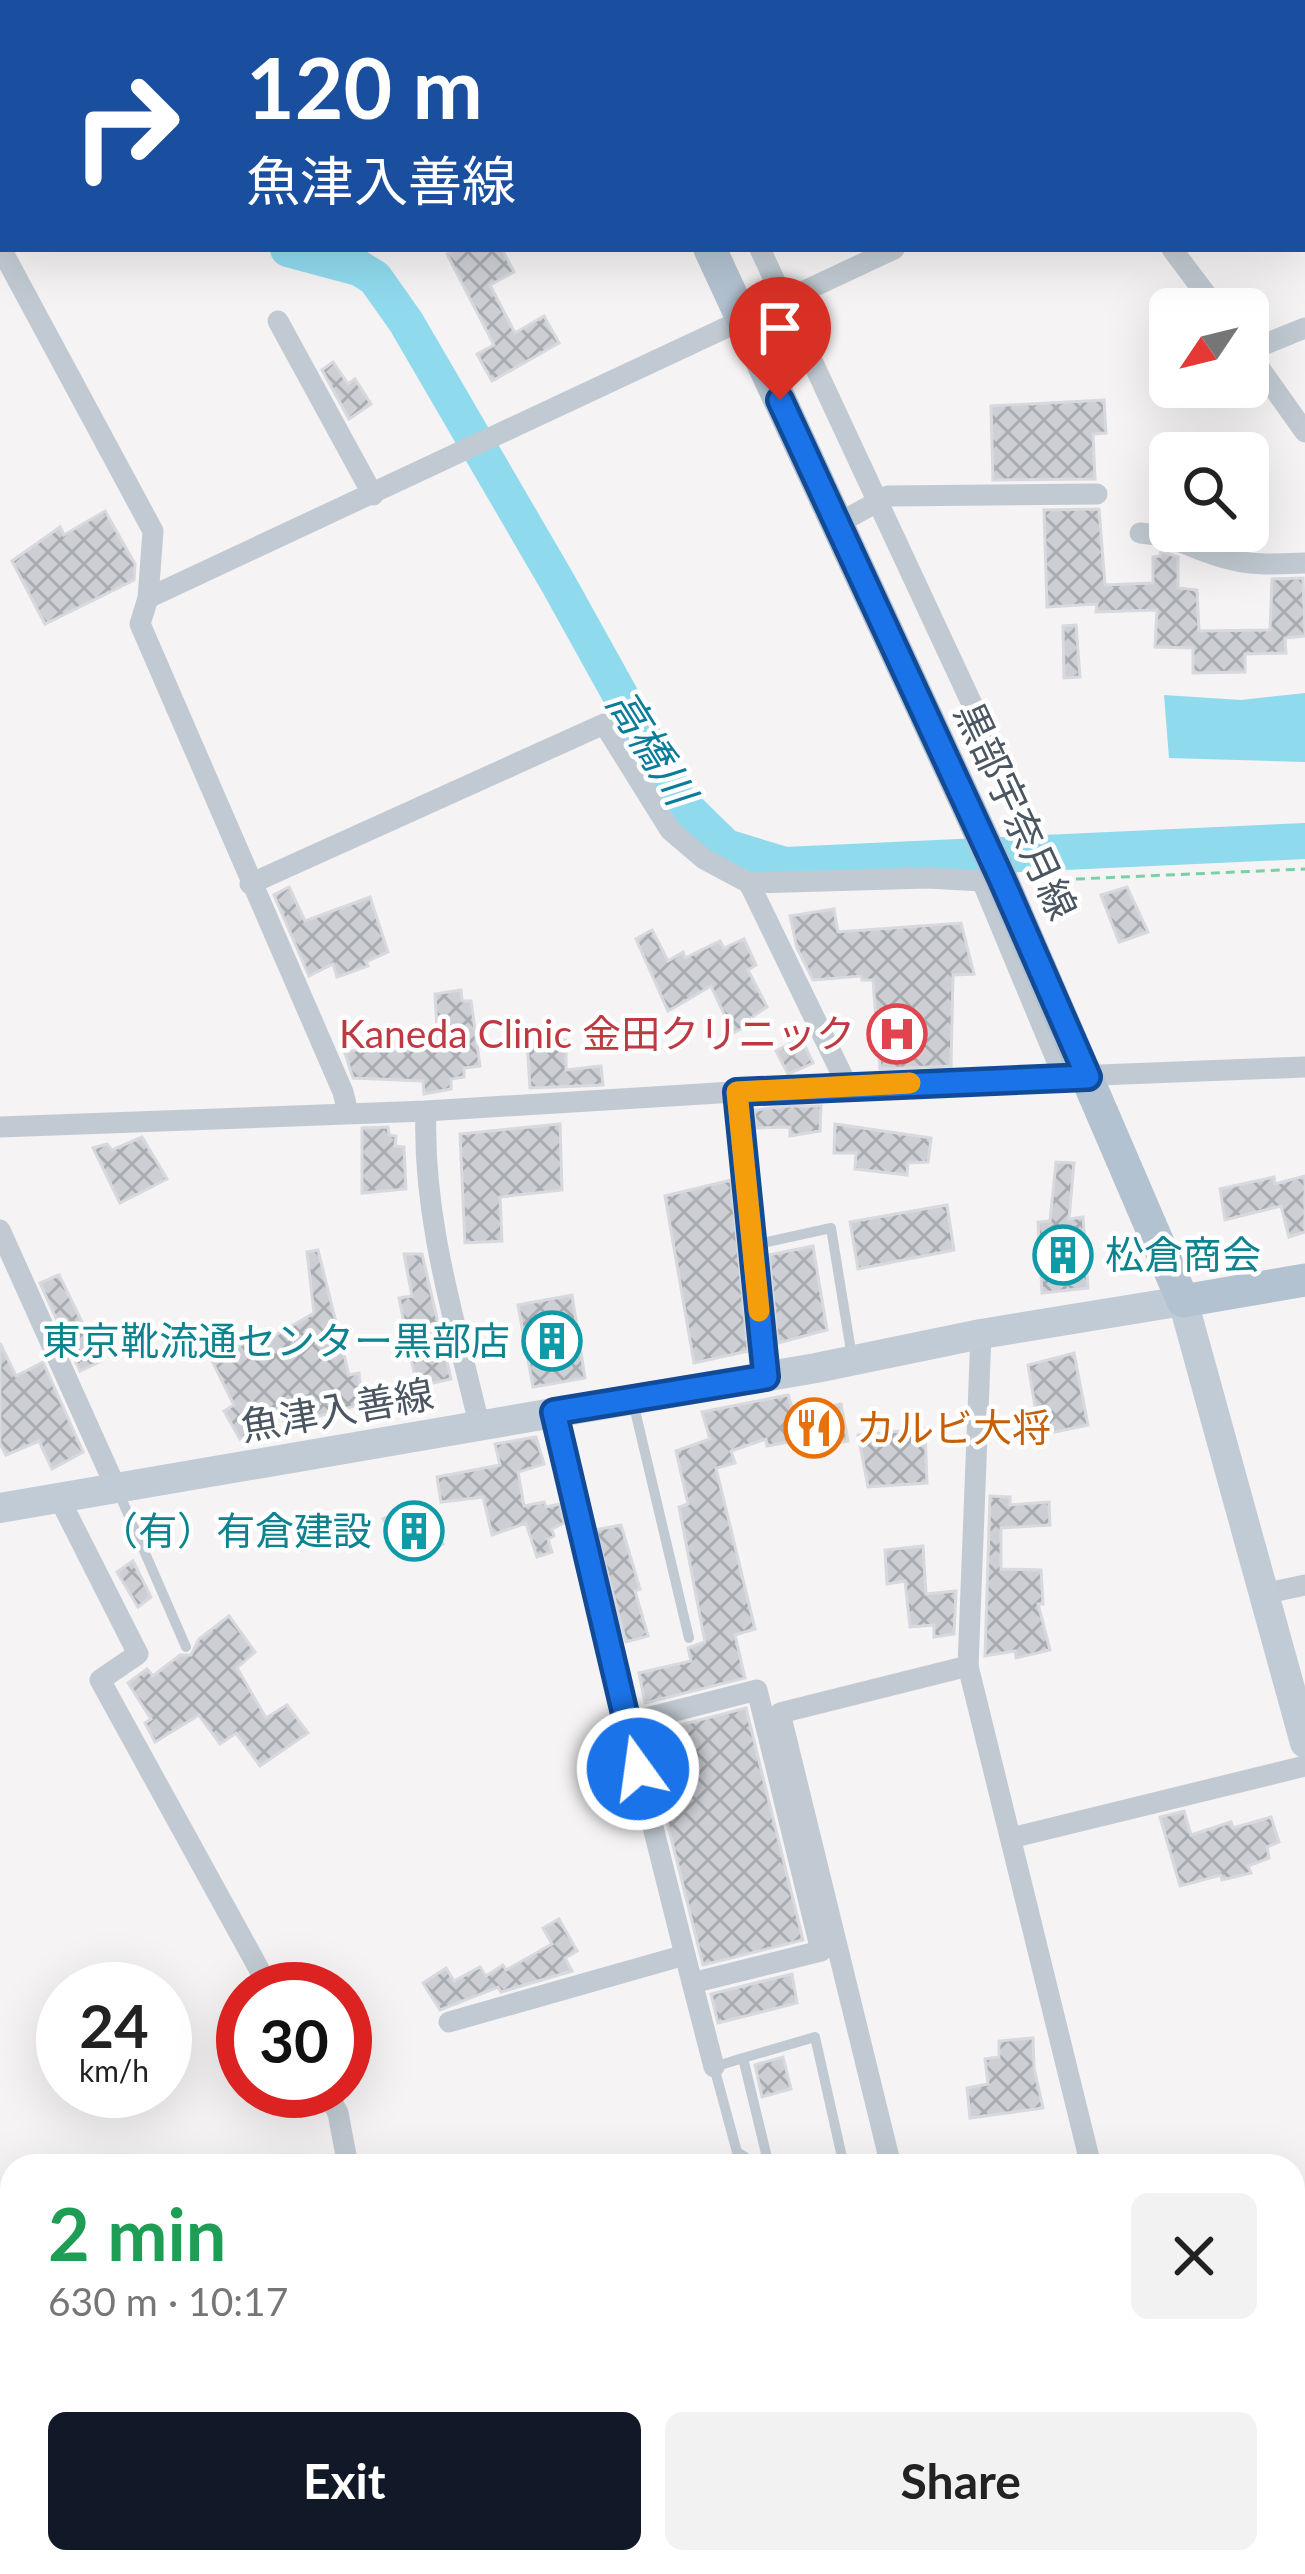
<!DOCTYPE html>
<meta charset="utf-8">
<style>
:root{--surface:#fff;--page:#f2f2f2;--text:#222;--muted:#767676;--accent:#111827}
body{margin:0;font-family:Lato,"Noto Sans JP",sans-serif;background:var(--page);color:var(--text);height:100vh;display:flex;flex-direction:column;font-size:45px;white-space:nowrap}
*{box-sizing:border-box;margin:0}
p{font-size:39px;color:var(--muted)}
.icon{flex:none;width:66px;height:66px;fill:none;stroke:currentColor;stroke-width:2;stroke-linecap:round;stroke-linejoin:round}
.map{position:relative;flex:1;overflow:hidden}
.side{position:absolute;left:0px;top:2154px;width:1305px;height:420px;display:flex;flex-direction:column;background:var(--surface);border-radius:36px 36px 0 0;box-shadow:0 12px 48px #0002}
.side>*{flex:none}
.top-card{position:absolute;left:0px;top:0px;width:1305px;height:252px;box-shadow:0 12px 48px #0002;background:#1a4fa0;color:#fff;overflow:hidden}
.needle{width:78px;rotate:235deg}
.controls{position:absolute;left:1149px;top:288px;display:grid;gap:24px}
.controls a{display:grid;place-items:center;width:120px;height:120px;border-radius:18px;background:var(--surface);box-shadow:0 12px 48px #0002;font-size:60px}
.speed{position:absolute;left:36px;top:1962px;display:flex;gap:24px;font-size:60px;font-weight:700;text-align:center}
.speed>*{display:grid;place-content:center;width:156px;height:156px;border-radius:50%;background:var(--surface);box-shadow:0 12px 48px #0002;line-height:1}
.speed small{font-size:30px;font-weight:400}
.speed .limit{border:18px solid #d22;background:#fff;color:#111}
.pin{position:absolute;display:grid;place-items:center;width:102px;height:102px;color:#fff;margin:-123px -51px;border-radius:50% 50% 50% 0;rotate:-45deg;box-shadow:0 0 12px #0007}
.pin .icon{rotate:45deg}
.me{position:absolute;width:132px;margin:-66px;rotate:346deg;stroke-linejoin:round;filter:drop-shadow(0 0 9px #0008)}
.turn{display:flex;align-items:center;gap:42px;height:252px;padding:0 48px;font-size:54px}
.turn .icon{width:156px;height:156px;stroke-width:2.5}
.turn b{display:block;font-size:84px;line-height:102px}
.round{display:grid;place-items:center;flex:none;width:126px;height:126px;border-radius:18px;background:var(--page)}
.overview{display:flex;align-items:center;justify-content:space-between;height:204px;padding:0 48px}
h1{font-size:72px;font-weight:700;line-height:90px;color:#1e9e55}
.action{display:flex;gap:24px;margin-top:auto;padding:24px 48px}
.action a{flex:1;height:138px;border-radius:18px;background:var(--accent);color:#fff;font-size:48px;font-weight:700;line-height:138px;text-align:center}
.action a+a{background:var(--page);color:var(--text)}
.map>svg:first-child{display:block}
.water{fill:#90daee}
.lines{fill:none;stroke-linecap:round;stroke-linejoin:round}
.stream{stroke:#90daee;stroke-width:6}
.river{stroke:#90daee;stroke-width:36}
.building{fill:url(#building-cross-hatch);stroke:#d7d9de;stroke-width:3}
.path{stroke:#7ad0a6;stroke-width:3;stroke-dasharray:9 6;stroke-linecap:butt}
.lane{stroke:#c1cad2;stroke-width:10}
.street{stroke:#c1cad2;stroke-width:21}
.secondary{stroke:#c1cbd6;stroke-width:30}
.primary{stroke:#b3c2d1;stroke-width:33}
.route-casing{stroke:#114b97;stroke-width:30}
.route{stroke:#1a73e8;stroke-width:21}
.slow{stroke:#f59e0b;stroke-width:21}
.labels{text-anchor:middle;stroke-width:9;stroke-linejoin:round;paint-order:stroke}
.street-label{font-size:39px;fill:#4a5661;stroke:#fff}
.health-label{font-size:39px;fill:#be3a42;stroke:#fff;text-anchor:end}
.culture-label{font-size:39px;fill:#0d838f;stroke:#fff;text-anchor:end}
.food-label{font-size:39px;fill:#c56008;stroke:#fff;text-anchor:start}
.water-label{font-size:42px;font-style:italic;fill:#0c7c9b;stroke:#fff}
</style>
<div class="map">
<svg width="1305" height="2574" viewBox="0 0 1305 2574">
<defs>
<pattern id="building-cross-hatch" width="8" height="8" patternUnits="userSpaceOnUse" patternTransform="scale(3)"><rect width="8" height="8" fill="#cdcfd5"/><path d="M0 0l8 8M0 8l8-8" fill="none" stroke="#a8abb0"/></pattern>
</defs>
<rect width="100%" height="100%" fill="#f5f3f3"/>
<path class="water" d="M1305 693V762L1169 758 1164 695 1241 700Z"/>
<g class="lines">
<path class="stream" d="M1293 2298 1305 2295"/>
<g class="river">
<path d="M0 167 3 170"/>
<path d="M288 249 359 268 375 278 406 322 558 583 679 801 726 847 785 865 1305 841"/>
</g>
</g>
<g class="building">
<path d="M457 249H502L514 272 490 285 515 333 544 316 559 343 492 381 477 354 494 345 447 254Z"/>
<path d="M333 362 348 384 355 379 371 404 349 419 322 370Z"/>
<path d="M1104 400 1106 433 1093 434 1095 479 993 480 991 406Z"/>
<path d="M1099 509 1105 585 1153 583V557L1160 556 1161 551 1178 557V588L1197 590 1199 631 1270 630 1272 579 1303 578 1305 636 1285 638 1286 653 1245 654V672L1193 673V648L1155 647 1157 610 1096 612 1097 604 1047 607 1044 510Z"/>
<path d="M105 511 135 564 134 580 45 624 12 561 60 527 64 535Z"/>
<path d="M1076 625 1080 677 1064 678 1063 626Z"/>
<path d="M289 887 305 921 370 897 388 952 366 962 368 966 337 977 333 964 309 976 274 895Z"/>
<path d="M1127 887 1148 932 1119 942 1101 895Z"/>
<path d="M834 909 838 932 961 923 974 974 953 975 951 1066 880 1069 873 980H862L861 976 813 980 797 948 790 916Z"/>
<path d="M652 930 668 961 683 952 685 958 720 941 724 948 744 939 756 965 748 970 767 1007 748 1020 749 1025 733 1033 711 986 668 1011 636 939Z"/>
<path d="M461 990 462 1001H471L480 1066 464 1068V1077L451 1079V1089L424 1094 423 1081 353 1078 345 1053 370 1046 372 1029 400 1035 396 1049 438 1045 435 994Z"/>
<path d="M801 1038 813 1063 788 1074 776 1051Z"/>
<path d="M527 1040H566V1070L601 1066 603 1085 530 1088Z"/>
<path d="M790 1106H821L820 1131 790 1136V1127L756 1128 754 1110Z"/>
<path d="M560 1124 562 1190 500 1197 502 1241 465 1243 460 1134Z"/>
<path d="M835 1124 931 1138 928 1162 908 1163 907 1175 855 1169 856 1153H834Z"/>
<path d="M388 1127 389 1135 396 1136 395 1146 404 1147 406 1189 362 1193V1128Z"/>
<path d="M142 1137 167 1179 120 1203 93 1148 107 1144 112 1150Z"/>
<path d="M1056 1162 1074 1163 1069 1219 1083 1217 1088 1288 1042 1293 1038 1222 1050 1221Z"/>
<path d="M1305 1176V1232L1289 1237 1281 1206 1225 1220 1220 1189 1274 1177 1275 1184Z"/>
<path d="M731 1180 748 1351 694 1363 665 1196Z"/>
<path d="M947 1205 954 1250 858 1269 850 1222Z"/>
<path d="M813 1246 827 1330 778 1343 769 1255Z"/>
<path d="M318 1250 349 1375 359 1373 362 1404 316 1417 317 1423 286 1429 282 1416 240 1439 224 1411 234 1405 211 1359 250 1341 253 1348 314 1313 307 1252Z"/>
<path d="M404 1254H422L451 1379 417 1387 399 1298 412 1296Z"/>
<path d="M59 1275 101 1361 80 1371 40 1283Z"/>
<path d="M572 1295 585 1378 533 1387 518 1305Z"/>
<path d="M0 1343 16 1376 43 1362 83 1452 52 1469 39 1441 6 1455 0 1444Z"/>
<path d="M1074 1353 1088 1425 1040 1435 1028 1365Z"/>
<path d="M788 1395 792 1407 822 1401 826 1407 841 1404 848 1441 807 1448 805 1439 767 1446 766 1439 731 1451 735 1463 716 1468 755 1629 735 1635 745 1678 645 1703 639 1673 691 1661 688 1648 705 1642 679 1507 688 1504 676 1451 710 1439 702 1412Z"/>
<path d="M925 1429 927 1483 868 1487 858 1435Z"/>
<path d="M536 1437 544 1464 518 1472 524 1506 544 1502 546 1507 560 1504 564 1523 552 1529 554 1536 548 1539 552 1552 537 1557 526 1523 492 1535 483 1497 441 1502 437 1477 500 1465 495 1444Z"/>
<path d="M990 1496 1010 1497V1505L1049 1502 1050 1525 1001 1528V1569L1041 1570 1043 1604H1038L1050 1650 1016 1658 1015 1651 985 1656Z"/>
<path d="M420 1502 443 1544 418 1558 410 1547 402 1550 383 1519Z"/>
<path d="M621 1525 640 1589 635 1591 648 1636 626 1642 596 1530Z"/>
<path d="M923 1546 926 1594 956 1591 954 1634 934 1637V1625L910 1627 905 1581 887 1584 885 1550Z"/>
<path d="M133 1561 151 1597 138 1607 117 1572Z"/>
<path d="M229 1616 255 1652 237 1668 266 1718 287 1705 308 1733 260 1766 236 1733 220 1744 199 1715 155 1742 145 1723 151 1719 128 1683 147 1669 153 1676 180 1655H191L199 1639Z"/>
<path d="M746 1708 803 1940 703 1965 645 1734Z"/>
<path d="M1184 1811 1191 1835 1231 1822 1233 1828 1271 1817 1279 1842 1267 1847 1269 1858 1248 1866 1251 1873 1222 1880 1221 1875 1180 1886 1160 1817Z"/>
<path d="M559 1919 577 1951 565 1958 572 1971 501 1992 498 1987 440 2010 423 1983 446 1968 454 1981 480 1967 486 1976 503 1965 506 1970 552 1944 543 1928Z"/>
<path d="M792 1974 797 2003 718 2023 711 1994Z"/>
<path d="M1033 2038 1034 2068 1043 2108 970 2118 967 2088 988 2084 985 2059 999 2057V2041Z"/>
<path d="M783 2057 791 2089 762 2097 755 2065Z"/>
</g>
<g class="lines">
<path class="path" d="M1031 881 1305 869"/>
<g class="lane">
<path d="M753 1245 831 1228 852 1357"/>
<path d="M633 1402 689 1638"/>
<path d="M118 1491 186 1647"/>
<path d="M737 2152 714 2067 743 2058"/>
<path d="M741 2166 737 2152 759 2166"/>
<path d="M769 2166 743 2058 815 2037 844 2166"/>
</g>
<g class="street">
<path d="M203 0 205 3"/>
<path d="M643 0 645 3"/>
<path d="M908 0 912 3"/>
<path d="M1053 0 1054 3"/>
<path d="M1302 62 1305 61"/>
<path d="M0 130 3 128"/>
<path d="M0 247 153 531 148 598 140 624 343 1092 348 1113"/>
<path d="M760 249 1027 822"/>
<path d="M1172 249 1217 309"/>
<path d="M278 321 373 495"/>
<path d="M1248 351 1305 328"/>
<path d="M1248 352 1305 432"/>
<path d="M837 524 888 496 1097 494"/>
<path d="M1140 533C1178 536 1191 549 1225 558 1251 566 1278 564 1305 563"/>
<path d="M148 598 894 249"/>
<path d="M749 883 928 878 982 881 1064 1078"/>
<path d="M250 884 604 724 670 830 704 859 749 883 847 1085"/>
<path d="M737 1092 766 1377"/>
<path d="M426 1111C422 1217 455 1321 479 1424"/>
<path d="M0 1127 426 1111 847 1085 1305 1067"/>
<path d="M0 1230 116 1488"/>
<path d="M981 1334 968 1666 1091 2166"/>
<path d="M553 1412 627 1723"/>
<path d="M59 1498 138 1654 100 1680 270 1989"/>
<path d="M1263 1594 1305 1585"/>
<path d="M1011 1838 1305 1766"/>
<path d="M692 1983 821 1951 757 1690 627 1723 685 1955 714 2067"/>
<path d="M449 2022 685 1955"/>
<path d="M326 2091 338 2113 348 2166"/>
<path d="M891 2166 780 1713 968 1666"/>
<path d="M0 2303 12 2347"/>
<path d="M1293 2312 1305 2309"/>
<path d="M75 2562 78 2574"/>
<path d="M685 2562 689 2574"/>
<path d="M1202 2562 1207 2574"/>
</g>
<g class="secondary">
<path d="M0 1508 816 1368 981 1334 1183 1301 1305 1743"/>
<path d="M864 2562 870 2574"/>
</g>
<g class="primary">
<path d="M593 0 594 3"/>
<path d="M710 249 1001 878 1183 1301 1305 1280"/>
</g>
</g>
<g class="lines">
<defs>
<path id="route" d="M638 1769 554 1412 766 1377 737 1092 1088 1077 1001 878 780 400"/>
</defs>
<use href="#route" class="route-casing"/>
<use href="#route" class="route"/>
<path class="slow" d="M759 1311 737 1092 910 1083"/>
</g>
<defs>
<symbol id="hospital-ring" viewBox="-11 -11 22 22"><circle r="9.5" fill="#fff" stroke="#e0444e" stroke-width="1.5"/><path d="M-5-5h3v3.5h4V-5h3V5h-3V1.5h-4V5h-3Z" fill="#e0444e"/></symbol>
<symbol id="building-ring" viewBox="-11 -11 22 22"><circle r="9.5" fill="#fff" stroke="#0f9aa8" stroke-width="1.5"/><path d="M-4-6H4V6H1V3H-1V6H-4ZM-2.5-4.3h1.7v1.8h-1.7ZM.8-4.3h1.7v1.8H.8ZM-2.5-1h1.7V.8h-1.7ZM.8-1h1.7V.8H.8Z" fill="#0f9aa8"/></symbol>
<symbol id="restaurant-ring" viewBox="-11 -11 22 22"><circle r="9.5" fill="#fff" stroke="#e8710a" stroke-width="1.5"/><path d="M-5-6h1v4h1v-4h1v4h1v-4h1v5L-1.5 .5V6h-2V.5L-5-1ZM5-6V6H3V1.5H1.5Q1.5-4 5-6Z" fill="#e8710a"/></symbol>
</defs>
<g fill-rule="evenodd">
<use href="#hospital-ring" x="864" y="1001" width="66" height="66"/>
<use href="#building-ring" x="1030" y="1222" width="66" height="66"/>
<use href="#building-ring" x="519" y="1308" width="66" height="66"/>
<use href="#restaurant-ring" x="781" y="1395" width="66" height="66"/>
<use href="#building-ring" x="381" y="1498" width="66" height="66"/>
</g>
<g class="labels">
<g class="street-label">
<text transform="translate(1016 811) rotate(65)" y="14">黒部宇奈月線</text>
<text transform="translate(337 1410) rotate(-10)" y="14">魚津入善線</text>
</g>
<g class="health-label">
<text x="855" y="1048">Kaneda Clinic 金田クリニック</text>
</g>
<g class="culture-label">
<text x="1105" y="1269" text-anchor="start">松倉商会</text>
<text x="510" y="1355">東京靴流通センター黒部店</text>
<text x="372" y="1545">（有）有倉建設</text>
</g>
<g class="food-label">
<text x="856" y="1442">カルビ大将</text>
</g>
<g class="water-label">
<text transform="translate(651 747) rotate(58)" y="15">高橋川</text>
</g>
</g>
</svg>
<div class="controls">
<a><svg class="needle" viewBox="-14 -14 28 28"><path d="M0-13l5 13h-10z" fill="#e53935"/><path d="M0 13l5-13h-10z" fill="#767676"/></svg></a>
<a><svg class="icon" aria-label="search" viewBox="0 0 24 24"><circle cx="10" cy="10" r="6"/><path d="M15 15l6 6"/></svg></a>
</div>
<div class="speed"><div>24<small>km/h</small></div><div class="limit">30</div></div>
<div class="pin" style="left:780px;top:400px;background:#d93025"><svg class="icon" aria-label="arrive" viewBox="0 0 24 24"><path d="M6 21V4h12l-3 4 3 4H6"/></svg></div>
<svg class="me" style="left:638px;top:1769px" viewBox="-20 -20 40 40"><circle r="17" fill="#1a73e8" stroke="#fff" stroke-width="3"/><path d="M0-11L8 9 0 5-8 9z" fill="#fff"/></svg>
<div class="top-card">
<div class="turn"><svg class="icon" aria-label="right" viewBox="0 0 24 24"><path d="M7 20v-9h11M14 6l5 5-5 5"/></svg><div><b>120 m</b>魚津入善線</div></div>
</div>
<section class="side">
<div class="overview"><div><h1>2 min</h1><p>630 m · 10:17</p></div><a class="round"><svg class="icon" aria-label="close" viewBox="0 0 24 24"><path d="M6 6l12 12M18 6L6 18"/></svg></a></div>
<div class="action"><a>Exit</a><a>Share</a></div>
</section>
</div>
